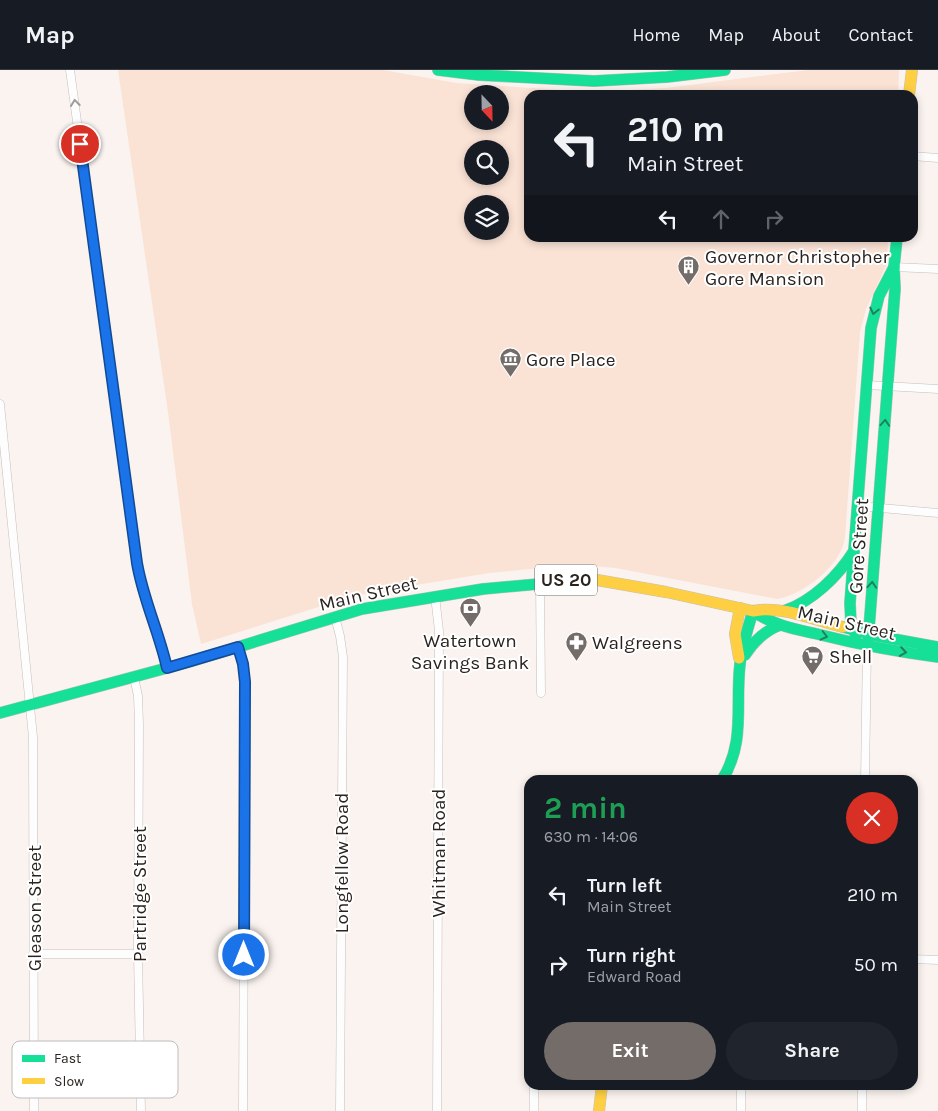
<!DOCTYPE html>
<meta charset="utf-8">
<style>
:root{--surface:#171b24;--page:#20242c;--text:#f1f3f6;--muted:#9ea1a6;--line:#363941;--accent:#736c68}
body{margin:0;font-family:Karla,sans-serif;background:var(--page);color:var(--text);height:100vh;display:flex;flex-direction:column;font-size:19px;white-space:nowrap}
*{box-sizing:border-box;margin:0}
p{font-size:16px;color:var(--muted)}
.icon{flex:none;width:28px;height:28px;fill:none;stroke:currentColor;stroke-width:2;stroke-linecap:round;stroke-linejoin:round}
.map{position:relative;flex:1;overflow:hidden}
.side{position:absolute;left:524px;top:705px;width:394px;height:315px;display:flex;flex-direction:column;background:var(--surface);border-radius:15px;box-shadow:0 2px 8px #0003}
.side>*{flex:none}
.hud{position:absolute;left:524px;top:20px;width:394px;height:152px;border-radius:15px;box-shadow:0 2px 8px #0003;background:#171b24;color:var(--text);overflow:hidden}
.needle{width:32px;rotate:158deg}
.controls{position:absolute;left:464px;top:15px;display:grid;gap:10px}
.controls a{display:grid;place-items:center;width:45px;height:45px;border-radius:50%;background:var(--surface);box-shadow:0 2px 8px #0003;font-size:25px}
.pin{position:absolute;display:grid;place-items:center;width:42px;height:42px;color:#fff;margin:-21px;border:2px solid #fff;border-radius:50%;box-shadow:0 1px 5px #0007}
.me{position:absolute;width:55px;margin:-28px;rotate:0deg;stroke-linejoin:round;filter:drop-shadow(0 0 4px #0008)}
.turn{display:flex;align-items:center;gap:18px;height:105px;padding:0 20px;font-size:22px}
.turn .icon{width:65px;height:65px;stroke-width:2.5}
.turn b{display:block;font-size:35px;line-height:42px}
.lanes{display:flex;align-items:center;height:48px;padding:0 20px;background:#0003;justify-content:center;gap:25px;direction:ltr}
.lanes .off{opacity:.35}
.round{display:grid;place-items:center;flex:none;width:52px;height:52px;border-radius:26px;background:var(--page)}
.summary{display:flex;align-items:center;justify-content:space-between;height:85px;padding:0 20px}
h1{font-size:30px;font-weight:700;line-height:38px;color:#1e9e55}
.button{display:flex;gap:10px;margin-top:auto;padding:10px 20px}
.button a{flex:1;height:58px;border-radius:30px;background:var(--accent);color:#fff;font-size:20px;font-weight:700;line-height:58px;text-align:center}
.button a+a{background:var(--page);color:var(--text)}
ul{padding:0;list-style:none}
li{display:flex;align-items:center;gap:15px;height:70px;padding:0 20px}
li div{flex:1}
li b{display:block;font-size:19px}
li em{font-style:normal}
header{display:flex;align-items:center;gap:30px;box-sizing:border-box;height:70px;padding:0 25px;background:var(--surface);border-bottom:1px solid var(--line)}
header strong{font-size:24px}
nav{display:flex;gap:28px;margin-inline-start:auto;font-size:18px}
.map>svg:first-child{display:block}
.green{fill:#fae2d5;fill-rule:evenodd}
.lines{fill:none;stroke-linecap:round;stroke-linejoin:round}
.street-casing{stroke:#c6bfbb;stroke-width:9}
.fast-casing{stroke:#c6bfbb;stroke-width:12}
.slow-casing{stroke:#c6bfbb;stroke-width:12}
.street{stroke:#fefdfd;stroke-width:8}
.fast{stroke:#16e098;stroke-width:11}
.slow{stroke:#ffcf43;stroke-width:11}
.oneway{stroke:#9f9b99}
.oneway2{stroke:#20825c}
.route-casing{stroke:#114b97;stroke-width:12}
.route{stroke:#1a73e8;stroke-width:9}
.labels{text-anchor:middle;stroke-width:4;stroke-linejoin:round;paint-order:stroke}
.shield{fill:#fff;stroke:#6a6562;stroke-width:1}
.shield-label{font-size:18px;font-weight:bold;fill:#2a231f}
.poi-label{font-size:19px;fill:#2a231f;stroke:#fff;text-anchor:start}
.street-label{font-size:19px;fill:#2a231f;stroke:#fff}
.key{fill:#fff;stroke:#bfbdbc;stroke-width:1}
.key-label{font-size:14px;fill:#2a231f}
</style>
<header>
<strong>Map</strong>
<nav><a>Home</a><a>Map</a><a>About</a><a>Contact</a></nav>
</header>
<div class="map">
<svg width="938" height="1041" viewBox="0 0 938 1041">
<rect width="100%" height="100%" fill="#faf3ef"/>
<path class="green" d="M118 0H383L456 13 594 22 666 18 808 0H899L898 25H529V168H888L887 194 866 239 860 262 845 467C842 495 803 525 777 529L616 498 579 495 560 496 489 503 368 523 331 533 201 574 192 534 168 342ZM472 24H500V51H472ZM472 79H500V106H472ZM472 134H500V161H472Z"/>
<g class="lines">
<defs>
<g id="street">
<path d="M70 0 137 493 142 519 157 560 167 598"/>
<path d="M912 86 938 88"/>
<path d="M894 197 938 199"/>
<path d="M867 315 938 319"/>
<path d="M0 334 33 667 34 1041"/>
<path d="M858 436 938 443"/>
<path d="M540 512 541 623"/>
<path d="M435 526 439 561 437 1041"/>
<path d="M335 547 340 566 343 587 340 1041"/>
<path d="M238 577 243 594 245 613 243 1041"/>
<path d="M134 607 138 626 139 654 138 884 141 1041"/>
<path d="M865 710 867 576"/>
<path d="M33 884H138"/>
<path d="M912 889 938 890"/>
<path d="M534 1041V1015"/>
<path d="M741 1041V1015"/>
<path d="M862 1041V1015"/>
</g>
<g id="fast">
<path d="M438 0 479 5 594 11 667 7 725 0"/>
<path d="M753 541C772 555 795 559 817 564 857 574 897 582 938 587"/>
<path d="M784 541C813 531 838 506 854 481"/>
<path d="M843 557 877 566 938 577"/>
<path d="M856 566 851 554 850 533 871 258 879 226 894 197"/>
<path d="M868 572 895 219 894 197 897 168"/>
<path d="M745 585C754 571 764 561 780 555"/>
<path d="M0 643 189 592 362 539 483 519 583 510"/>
<path d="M722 710C746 672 735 635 740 594 742 576 748 558 753 541"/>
</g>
<g id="slow">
<path d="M909 25 912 0"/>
<path d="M583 510H597L666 522 753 541C782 535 814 550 843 557"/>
<path d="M739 588 735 564 740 538"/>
<path d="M599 1041 602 1015"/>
</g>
</defs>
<use href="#street" class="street-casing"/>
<use href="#fast" class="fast-casing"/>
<use href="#slow" class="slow-casing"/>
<use href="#street" class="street"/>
<use href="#fast" class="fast"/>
<use href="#slow" class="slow"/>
</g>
<defs><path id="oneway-chevron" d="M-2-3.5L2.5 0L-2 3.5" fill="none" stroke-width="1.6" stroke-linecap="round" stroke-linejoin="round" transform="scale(1.25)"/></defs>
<use class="oneway" href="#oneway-chevron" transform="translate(75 33) rotate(-97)"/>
<g class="oneway2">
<use href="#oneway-chevron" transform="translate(874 241) rotate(103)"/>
<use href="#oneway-chevron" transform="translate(885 353) rotate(-86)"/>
<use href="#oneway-chevron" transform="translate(872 515) rotate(-86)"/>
<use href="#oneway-chevron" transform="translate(824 566) rotate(14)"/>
<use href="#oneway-chevron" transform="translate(903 582) rotate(9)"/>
</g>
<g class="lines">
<defs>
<path id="route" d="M80 74 137 493C143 529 159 562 167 598L238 577 243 594 245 612 244 885"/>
</defs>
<use href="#route" class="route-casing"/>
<use href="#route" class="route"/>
</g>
<defs>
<symbol id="building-pin" viewBox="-11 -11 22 30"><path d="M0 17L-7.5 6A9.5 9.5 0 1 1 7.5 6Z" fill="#736c68" stroke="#fff"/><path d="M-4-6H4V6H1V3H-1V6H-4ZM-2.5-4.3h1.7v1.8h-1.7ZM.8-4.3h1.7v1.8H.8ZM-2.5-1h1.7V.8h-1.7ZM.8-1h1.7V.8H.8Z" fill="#fff"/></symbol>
<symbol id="museum-pin" viewBox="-11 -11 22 30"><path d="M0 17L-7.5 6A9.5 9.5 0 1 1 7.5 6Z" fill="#736c68" stroke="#fff"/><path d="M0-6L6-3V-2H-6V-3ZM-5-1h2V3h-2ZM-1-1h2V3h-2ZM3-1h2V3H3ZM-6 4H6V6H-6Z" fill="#fff"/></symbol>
<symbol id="bank-pin" viewBox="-11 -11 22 30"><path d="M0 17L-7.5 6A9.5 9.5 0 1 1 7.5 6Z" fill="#736c68" stroke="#fff"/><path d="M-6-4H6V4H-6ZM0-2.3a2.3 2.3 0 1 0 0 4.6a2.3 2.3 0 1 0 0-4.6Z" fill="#fff"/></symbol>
<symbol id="pharmacy-pin" viewBox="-11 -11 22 30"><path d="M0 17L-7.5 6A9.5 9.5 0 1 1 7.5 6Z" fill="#736c68" stroke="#fff"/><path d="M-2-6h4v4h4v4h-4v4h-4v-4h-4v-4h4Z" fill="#fff"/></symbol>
<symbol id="supermarket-pin" viewBox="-11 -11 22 30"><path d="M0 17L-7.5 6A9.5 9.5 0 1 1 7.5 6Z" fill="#736c68" stroke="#fff"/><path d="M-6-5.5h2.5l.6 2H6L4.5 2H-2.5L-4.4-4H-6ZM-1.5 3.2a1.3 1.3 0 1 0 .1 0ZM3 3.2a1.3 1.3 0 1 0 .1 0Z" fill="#fff"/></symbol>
</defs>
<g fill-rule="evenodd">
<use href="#building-pin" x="676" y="184" width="25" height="34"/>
<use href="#museum-pin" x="498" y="276" width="25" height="34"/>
<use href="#bank-pin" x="458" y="526" width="25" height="34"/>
<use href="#pharmacy-pin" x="564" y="560" width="25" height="34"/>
<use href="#supermarket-pin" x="800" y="574" width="25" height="34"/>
</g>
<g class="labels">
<rect class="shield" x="535" y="494.5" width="62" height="31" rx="4"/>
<g class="shield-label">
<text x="566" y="516">US 20</text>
</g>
<g class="poi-label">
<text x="705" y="193">Governor Christopher<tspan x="705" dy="22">Gore Mansion</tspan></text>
<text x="526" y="296">Gore Place</text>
<text x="470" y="577" text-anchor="middle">Watertown<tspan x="470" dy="22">Savings Bank</tspan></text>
<text x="592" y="579">Walgreens</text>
<text x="829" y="593">Shell</text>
</g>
<g class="street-label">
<text transform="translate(858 476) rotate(-86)" y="7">Gore Street</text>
<text transform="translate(368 523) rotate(-13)" y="7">Main Street</text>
<text transform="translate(847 552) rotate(13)" y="7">Main Street</text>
<text transform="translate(438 783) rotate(-90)" y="7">Whitman Road</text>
<text transform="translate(341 793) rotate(-90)" y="7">Longfellow Road</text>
<text transform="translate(139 824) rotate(-90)" y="7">Partridge Street</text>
<text transform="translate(34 838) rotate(-90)" y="7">Gleason Street</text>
</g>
</g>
<rect x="12" y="971" width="166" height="57" rx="8" class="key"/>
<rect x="22" y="985" width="23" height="7" fill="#16e098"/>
<rect x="22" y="1008" width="23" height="6" fill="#ffcf43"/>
<g class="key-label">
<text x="54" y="993">Fast</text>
<text x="54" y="1016">Slow</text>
</g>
</svg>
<div class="controls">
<a><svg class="needle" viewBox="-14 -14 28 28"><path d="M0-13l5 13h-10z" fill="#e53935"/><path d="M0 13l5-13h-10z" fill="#9ea1a6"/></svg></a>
<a><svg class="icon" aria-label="search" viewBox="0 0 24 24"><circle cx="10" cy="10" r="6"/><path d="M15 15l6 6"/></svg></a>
<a><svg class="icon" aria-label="layers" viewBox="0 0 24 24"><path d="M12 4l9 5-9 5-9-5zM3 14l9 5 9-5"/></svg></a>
</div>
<div class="pin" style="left:80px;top:74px;background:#d93025"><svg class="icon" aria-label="arrive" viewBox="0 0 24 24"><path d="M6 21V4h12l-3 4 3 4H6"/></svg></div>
<svg class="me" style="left:244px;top:885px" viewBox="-20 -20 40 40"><circle r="17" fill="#1a73e8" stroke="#fff" stroke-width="3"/><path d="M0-11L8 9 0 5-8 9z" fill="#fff"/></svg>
<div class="hud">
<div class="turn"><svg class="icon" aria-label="left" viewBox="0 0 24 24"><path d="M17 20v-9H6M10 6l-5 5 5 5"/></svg><div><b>210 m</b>Main Street</div></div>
<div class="lanes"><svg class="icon" aria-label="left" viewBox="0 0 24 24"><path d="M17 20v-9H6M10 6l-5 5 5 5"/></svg><svg class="icon off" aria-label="ahead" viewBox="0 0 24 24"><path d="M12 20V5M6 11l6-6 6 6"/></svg><svg class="icon off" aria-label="right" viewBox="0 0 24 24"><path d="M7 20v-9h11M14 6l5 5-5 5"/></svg></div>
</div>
<section class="side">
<div class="summary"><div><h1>2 min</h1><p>630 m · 14:06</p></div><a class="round" style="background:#d93025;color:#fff"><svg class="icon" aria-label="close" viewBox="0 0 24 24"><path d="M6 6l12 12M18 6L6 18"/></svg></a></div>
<ul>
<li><svg class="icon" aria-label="left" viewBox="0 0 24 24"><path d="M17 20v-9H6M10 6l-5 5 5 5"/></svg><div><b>Turn left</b><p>Main Street</p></div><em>210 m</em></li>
<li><svg class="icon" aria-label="right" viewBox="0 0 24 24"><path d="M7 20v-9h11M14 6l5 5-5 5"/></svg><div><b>Turn right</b><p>Edward Road</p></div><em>50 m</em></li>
</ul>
<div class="button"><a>Exit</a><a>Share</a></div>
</section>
</div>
